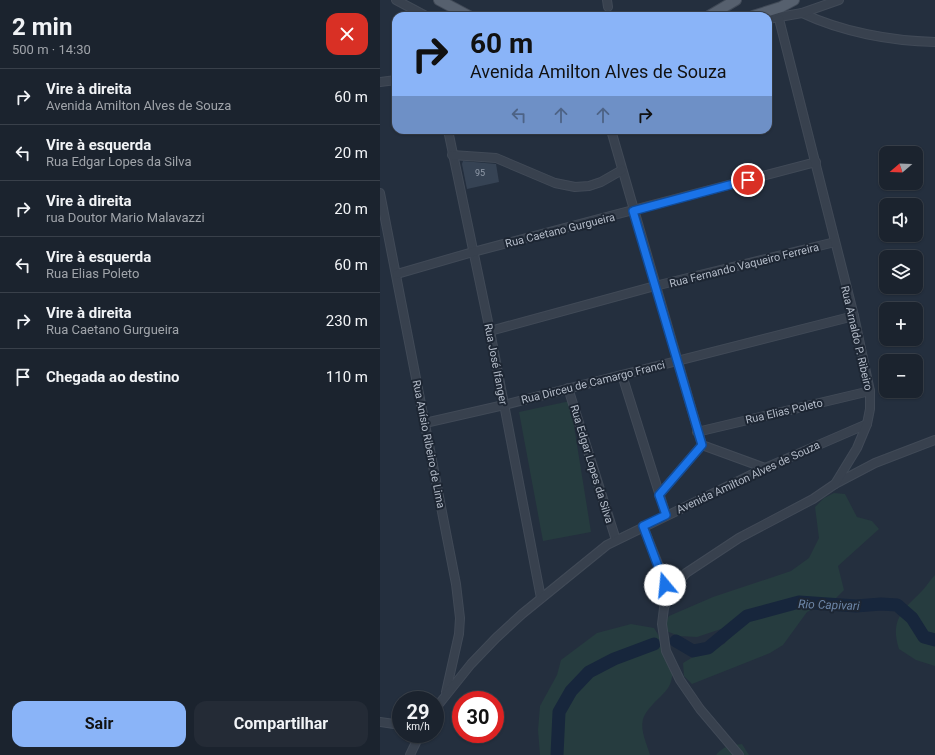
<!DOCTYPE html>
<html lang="pt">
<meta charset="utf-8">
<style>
:root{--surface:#1b232e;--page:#242b36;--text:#f1f3f6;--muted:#a0a4aa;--line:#39404a;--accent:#8ab4f8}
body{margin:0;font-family:Roboto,sans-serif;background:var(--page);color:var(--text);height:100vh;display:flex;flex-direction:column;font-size:15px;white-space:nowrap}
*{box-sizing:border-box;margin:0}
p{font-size:13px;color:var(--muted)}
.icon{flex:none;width:22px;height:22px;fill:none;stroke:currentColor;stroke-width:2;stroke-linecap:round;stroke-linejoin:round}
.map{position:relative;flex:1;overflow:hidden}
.details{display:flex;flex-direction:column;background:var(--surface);width:380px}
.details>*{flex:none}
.banner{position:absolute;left:12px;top:12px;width:380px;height:122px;border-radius:12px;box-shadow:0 1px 3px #0004,0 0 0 1px var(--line);background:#8ab4f8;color:#111;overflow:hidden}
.needle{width:26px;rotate:251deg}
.tools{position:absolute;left:499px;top:146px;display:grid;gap:8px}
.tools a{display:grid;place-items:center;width:44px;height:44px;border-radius:8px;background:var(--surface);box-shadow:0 1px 3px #0004,0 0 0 1px var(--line);font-size:20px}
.speed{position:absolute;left:12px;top:691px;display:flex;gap:8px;font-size:20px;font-weight:700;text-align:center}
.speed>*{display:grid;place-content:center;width:52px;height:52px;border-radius:50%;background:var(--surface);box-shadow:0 1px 3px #0004,0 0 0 1px var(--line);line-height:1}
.speed small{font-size:10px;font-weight:400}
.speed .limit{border:6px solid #d22;background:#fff;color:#111}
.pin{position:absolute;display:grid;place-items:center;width:34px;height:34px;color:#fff;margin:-17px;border:2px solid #fff;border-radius:50%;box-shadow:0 1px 4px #0007}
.me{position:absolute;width:44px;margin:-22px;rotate:343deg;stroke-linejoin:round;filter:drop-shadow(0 0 3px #0008)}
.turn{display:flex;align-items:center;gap:14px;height:84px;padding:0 12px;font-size:18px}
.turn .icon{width:52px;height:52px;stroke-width:2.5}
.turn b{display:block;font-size:28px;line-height:34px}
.lanes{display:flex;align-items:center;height:38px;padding:0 12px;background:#0003;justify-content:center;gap:20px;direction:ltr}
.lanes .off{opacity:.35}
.round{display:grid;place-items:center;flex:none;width:42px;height:42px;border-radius:12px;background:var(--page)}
.summary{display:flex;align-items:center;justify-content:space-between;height:68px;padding:0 12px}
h1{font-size:24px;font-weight:700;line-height:30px}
.button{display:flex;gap:8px;margin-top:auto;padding:8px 12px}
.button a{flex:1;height:46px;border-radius:12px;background:var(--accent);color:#111;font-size:16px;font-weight:700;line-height:46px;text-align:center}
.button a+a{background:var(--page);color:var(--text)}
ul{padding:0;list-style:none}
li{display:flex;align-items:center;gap:12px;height:56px;padding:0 12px;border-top:1px solid var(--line)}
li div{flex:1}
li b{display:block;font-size:15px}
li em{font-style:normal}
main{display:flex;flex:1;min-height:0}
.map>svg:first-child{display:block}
.green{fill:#263c3f}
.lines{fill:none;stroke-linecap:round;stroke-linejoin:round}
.river{stroke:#17263c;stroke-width:13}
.building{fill:#364354}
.minor-casing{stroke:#414a57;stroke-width:10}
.major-casing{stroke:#414a57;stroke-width:12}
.minor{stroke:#38414e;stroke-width:8}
.major{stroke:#56606e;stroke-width:10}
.route-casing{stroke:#114b97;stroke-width:10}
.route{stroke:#1a73e8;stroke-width:7}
.labels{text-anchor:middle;stroke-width:4;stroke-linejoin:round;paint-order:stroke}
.number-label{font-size:9px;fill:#929caa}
.street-label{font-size:11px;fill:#b4bcc9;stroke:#1d2633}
.water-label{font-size:12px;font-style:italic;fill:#6d86a8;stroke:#1d2633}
</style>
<main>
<section class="details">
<div class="summary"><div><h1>2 min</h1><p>500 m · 14:30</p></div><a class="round" style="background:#d93025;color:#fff"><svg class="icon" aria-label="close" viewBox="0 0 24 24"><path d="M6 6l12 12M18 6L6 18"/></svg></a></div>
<ul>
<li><svg class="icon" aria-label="right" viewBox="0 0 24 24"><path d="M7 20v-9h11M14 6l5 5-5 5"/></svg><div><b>Vire à direita</b><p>Avenida Amilton Alves de Souza</p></div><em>60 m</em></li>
<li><svg class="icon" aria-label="left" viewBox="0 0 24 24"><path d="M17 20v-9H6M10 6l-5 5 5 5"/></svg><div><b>Vire à esquerda</b><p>Rua Edgar Lopes da Silva</p></div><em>20 m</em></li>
<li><svg class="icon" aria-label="right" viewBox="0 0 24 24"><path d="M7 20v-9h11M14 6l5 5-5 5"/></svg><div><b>Vire à direita</b><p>rua Doutor Mario Malavazzi</p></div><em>20 m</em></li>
<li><svg class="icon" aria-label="left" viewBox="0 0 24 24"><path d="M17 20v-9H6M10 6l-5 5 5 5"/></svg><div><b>Vire à esquerda</b><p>Rua Elias Poleto</p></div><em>60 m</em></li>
<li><svg class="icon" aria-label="right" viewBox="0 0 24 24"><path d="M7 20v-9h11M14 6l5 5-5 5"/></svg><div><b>Vire à direita</b><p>Rua Caetano Gurgueira</p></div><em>230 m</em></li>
<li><svg class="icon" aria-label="arrive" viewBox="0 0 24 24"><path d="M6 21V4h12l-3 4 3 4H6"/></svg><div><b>Chegada ao destino</b></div><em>110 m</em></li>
</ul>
<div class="button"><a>Sair</a><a>Compartilhar</a></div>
</section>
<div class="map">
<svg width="555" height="755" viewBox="0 0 555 755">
<rect width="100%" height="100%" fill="#242f3e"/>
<g class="green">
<path d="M190 401 211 532 163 541 139 412Z"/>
<path d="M454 493 465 494 477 517 492 521 499 529 458 566 464 590 456 598 427 612 403 645 390 653 312 684 304 676 303 663 323 651 344 644 354 633 341 629 317 637 299 636 281 629 289 616 333 597 411 571 429 558 439 538 435 507 444 498Z"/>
<path d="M555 575V666L536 660 519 649C510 620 522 611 541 592 546 587 550 580 555 575Z"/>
<path d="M251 624 274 628C286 648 304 676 282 695 276 701 266 710 263 719 260 731 267 744 270 755H160L158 730 160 706 177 675 181 660 217 633Z"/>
<path d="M362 744 369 755H336C343 746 351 745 362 744Z"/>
</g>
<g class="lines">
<g class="river">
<path d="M296 641 313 651 328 648 367 616 419 602 476 606 501 604 517 605 532 618 544 637 555 640"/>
<path d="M177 755 179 712 191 691 209 672 234 659 274 644"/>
</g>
</g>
<path class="building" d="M83 161 116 164 119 182 87 189 82 164Z"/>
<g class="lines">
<defs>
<g id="minor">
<path d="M16 0 46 16"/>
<path d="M227 0 228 7"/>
<path d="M422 13C462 32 511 41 555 42"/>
<path d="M388 19 422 13 459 0"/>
<path d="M0 82 16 80"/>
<path d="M68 130 110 331 161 598"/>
<path d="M231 130 322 445"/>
<path d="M72 155 116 158 175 183 195 187 209 186 221 182 242 170"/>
<path d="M0 193 76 584 80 618 79 634 66 692"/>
<path d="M17 274 93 252 436 162"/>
<path d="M110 331 275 286 455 242"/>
<path d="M242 375 286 515"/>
<path d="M188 388 236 540"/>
<path d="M45 423 124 405 474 316"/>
<path d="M317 432 490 391"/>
<path d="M322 445 385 468"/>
<path d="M455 484 495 463 555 440"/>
<path d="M279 495 322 445"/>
<path d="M263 526 282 574 288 597"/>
<path d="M55 709 91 664 116 638 142 614 227 545 385 468 487 424"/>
<path d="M0 722 21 725"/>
<path d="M30 755 40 734"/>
<path d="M359 755 320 709 300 680 286 651 282 624 284 608 290 592 306 573 359 538 433 499 455 484 477 448 487 424 490 409V391L474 316 399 19"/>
</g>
<g id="major">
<path d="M59 0 89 16"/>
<path d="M329 16 356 0"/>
<path d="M373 16 401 7 414 0"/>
</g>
</defs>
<use href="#minor" class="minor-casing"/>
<use href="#major" class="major-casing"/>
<use href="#minor" class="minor"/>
<use href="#major" class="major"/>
</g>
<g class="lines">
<defs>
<path id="route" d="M285 585 263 526 286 515 279 495 322 445 253 211 368 180"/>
</defs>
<use href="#route" class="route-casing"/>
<use href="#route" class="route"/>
</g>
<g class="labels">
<g class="number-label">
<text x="100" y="176">95</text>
</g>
<g class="street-label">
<text transform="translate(180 230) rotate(-14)" y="4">Rua Caetano Gurgueira</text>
<text transform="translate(364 265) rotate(-14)" y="4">Rua Fernando Vaqueiro Ferreira</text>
<text transform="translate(477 338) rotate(77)" y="4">Rua Arnaldo P. Ribeiro</text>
<text transform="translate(116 364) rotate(79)" y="4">Rua José Ifanger</text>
<text transform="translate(213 382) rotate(-14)" y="4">Rua Dirceu de Camargo Franci</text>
<text transform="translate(404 411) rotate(-13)" y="4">Rua Elias Poleto</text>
<text transform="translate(49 444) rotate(79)" y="4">Rua Anísio Ribeiro de Lima</text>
<text transform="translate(212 464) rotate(73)" y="4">Rua Edgar Lopes da Silva</text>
<text transform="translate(368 477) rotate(-25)" y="4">Avenida Amilton Alves de Souza</text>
</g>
<g class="water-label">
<text transform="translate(449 605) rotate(2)" y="4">Rio Capivari</text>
</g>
</g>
</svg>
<div class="tools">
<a><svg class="needle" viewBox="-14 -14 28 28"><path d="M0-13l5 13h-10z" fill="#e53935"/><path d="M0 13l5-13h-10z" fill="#a0a4aa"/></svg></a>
<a><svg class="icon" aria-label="sound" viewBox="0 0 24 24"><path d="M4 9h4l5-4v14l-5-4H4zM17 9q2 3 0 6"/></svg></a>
<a><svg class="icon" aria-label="layers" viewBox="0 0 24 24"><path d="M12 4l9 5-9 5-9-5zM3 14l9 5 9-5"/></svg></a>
<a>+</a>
<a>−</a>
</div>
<div class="speed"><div>29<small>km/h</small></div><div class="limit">30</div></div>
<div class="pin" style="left:368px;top:180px;background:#d93025"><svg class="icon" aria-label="arrive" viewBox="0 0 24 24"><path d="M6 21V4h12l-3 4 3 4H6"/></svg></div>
<svg class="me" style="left:285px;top:585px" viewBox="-20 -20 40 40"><circle r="19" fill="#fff"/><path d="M0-13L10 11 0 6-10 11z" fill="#1a73e8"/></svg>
<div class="banner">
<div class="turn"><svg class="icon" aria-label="right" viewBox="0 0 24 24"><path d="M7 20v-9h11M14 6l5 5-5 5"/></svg><div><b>60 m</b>Avenida Amilton Alves de Souza</div></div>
<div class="lanes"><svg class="icon off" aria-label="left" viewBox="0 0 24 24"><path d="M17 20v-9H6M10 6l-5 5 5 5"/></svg><svg class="icon off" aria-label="ahead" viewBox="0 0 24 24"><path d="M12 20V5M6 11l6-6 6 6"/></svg><svg class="icon off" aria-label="ahead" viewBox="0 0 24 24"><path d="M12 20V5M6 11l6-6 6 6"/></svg><svg class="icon" aria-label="right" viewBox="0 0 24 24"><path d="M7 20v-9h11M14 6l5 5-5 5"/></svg></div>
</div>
</div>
</main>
